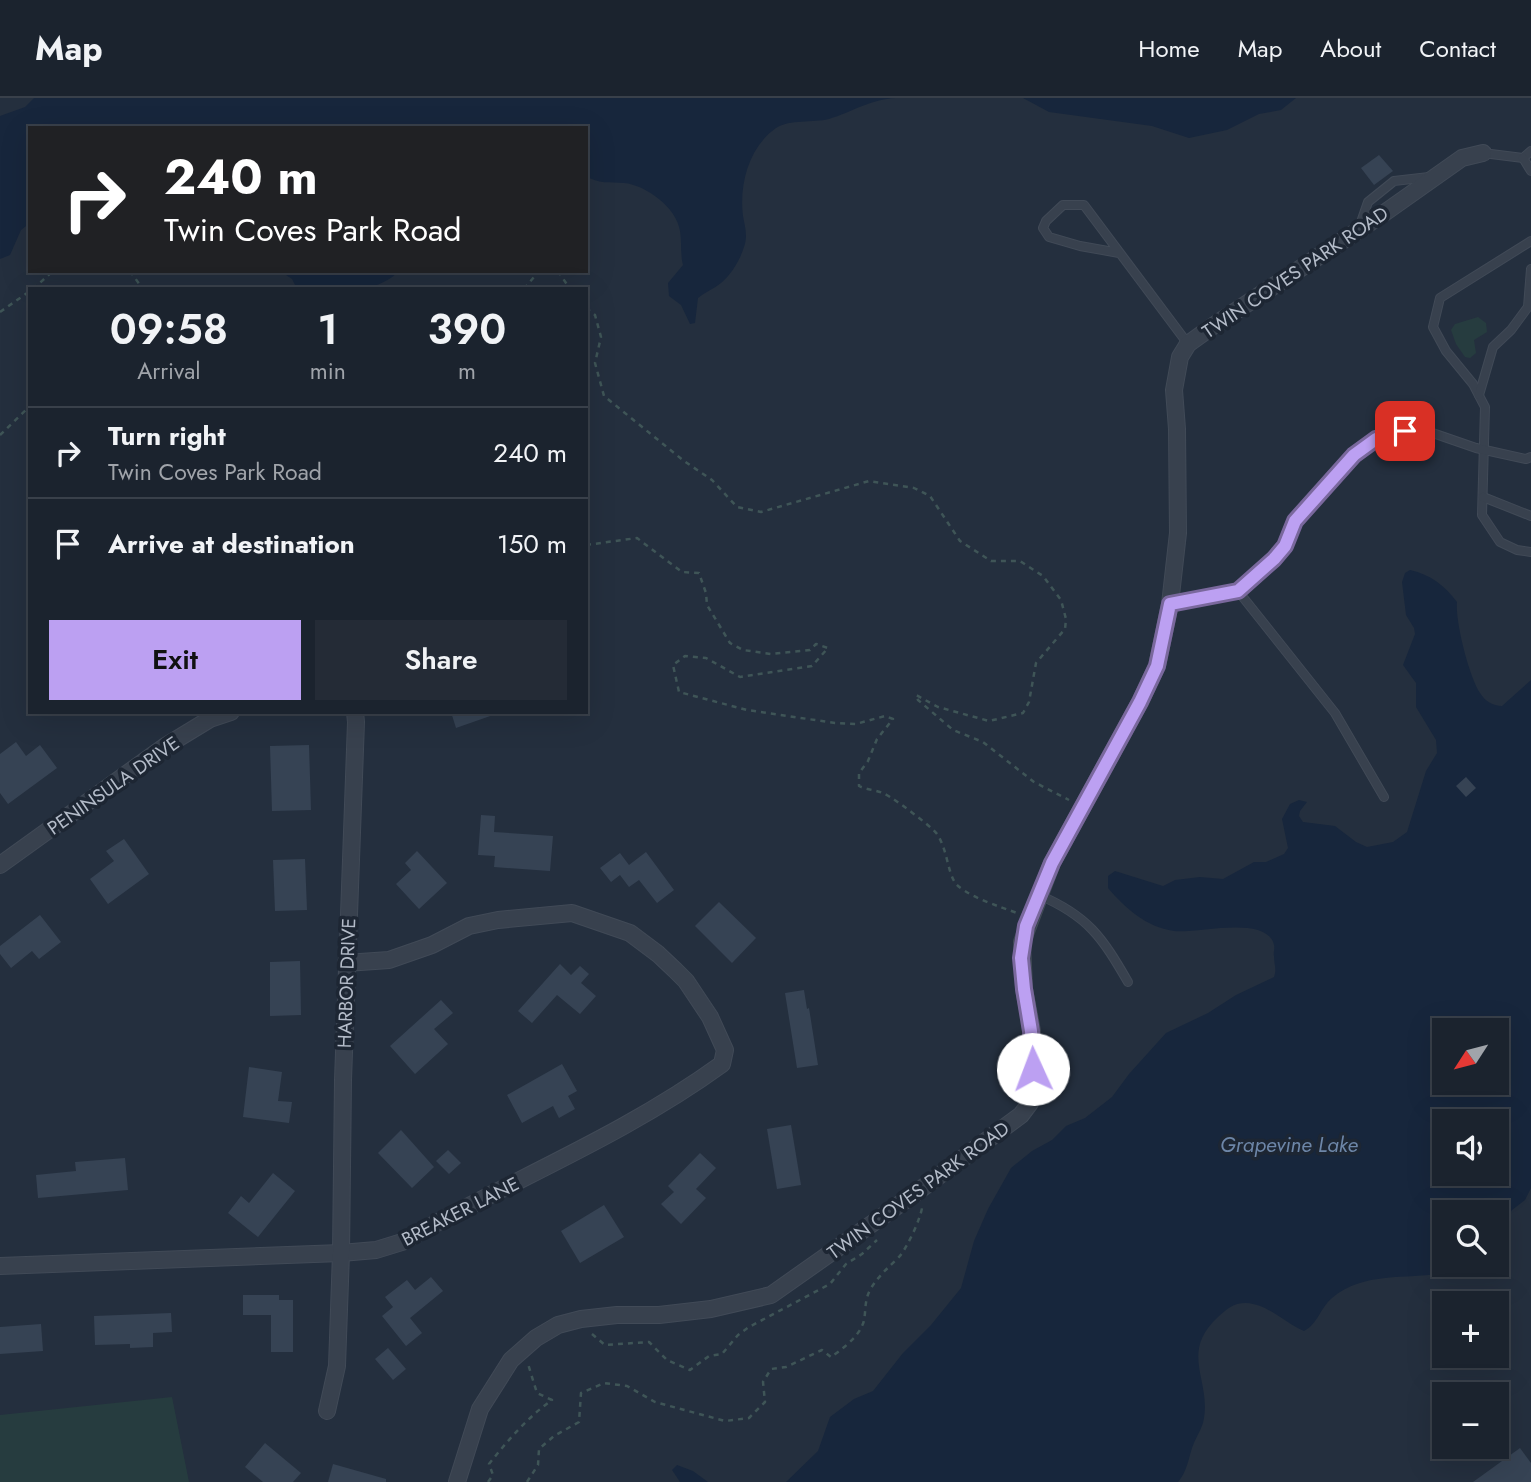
<!DOCTYPE html>
<meta charset="utf-8">
<style>
:root{--surface:#1b232e;--page:#242b36;--text:#f1f3f6;--muted:#a0a4aa;--line:#39404a;--accent:#bca0f2}
body{margin:0;font-family:Jost,sans-serif;background:var(--page);color:var(--text);height:100vh;display:flex;flex-direction:column;font-size:26px;white-space:nowrap}
*{box-sizing:border-box;margin:0}
p{font-size:23px;color:var(--muted)}
.icon{flex:none;width:38px;height:38px;fill:none;stroke:currentColor;stroke-width:2;stroke-linecap:round;stroke-linejoin:round}
.map{position:relative;flex:1;overflow:hidden}
.sheet{position:absolute;left:28px;top:189px;width:560px;height:427px;display:flex;flex-direction:column;background:var(--surface);border-radius:0px;box-shadow:0 7px 28px #0002,0 0 0 2px var(--line)}
.sheet>*{flex:none}
.top-card{position:absolute;left:28px;top:28px;width:560px;height:147px;border-radius:0px;box-shadow:0 7px 28px #0002,0 0 0 2px var(--line);background:#202124;color:#fff;overflow:hidden}
.needle{width:46px;rotate:234deg}
.fabs{position:absolute;left:1432px;top:920px;display:grid;gap:14px}
.fabs a{display:grid;place-items:center;width:77px;height:77px;border-radius:0px;background:var(--surface);box-shadow:0 7px 28px #0002,0 0 0 2px var(--line);font-size:35px}
.pin{position:absolute;display:grid;place-items:center;width:60px;height:60px;color:#fff;margin:-30px;border-radius:14px;box-shadow:0 4px 10px #0006}
.me{position:absolute;width:77px;margin:-38px;rotate:358deg;stroke-linejoin:round;filter:drop-shadow(0 0 5px #0008)}
.turn{display:flex;align-items:center;gap:24px;height:147px;padding:0 21px;font-size:32px}
.turn .icon{width:91px;height:91px;stroke-width:2.5}
.turn b{display:block;font-size:49px;line-height:60px}
.eta{display:flex;justify-content:space-evenly;align-items:center;height:119px;text-align:center}
.eta b{font-size:42px;font-weight:600;line-height:49px}
.action{display:flex;gap:14px;margin-top:auto;padding:14px 21px}
.action a{flex:1;height:80px;border-radius:0px;background:var(--accent);color:#111;font-size:28px;font-weight:600;line-height:80px;text-align:center}
.action a+a{background:var(--page);color:var(--text)}
ul{padding:0;list-style:none}
li{display:flex;align-items:center;gap:21px;height:91px;padding:0 21px;border-top:2px solid var(--line)}
li div{flex:1}
li b{display:block;font-size:26px}
li em{font-style:normal}
header{display:flex;align-items:center;gap:42px;box-sizing:border-box;height:98px;padding:0 35px;background:var(--surface);border-bottom:2px solid var(--line)}
header strong{font-size:33px}
nav{display:flex;gap:38px;margin-inline-start:auto;font-size:24px}
.map>svg:first-child{display:block}
.green{fill:#263c3f}
.water{fill:#17263c;fill-rule:evenodd}
.building{fill:#364354}
.lines{fill:none;stroke-linecap:round;stroke-linejoin:round}
.lane-casing{stroke:#414a57;stroke-width:10}
.street-casing{stroke:#414a57;stroke-width:18}
.path{stroke:#3f5557;stroke-width:2.5;stroke-dasharray:5 5;stroke-linecap:butt}
.lane{stroke:#38414e;stroke-width:8}
.street{stroke:#38414e;stroke-width:16}
.route-casing{stroke:#7a689d;stroke-width:18}
.route{stroke:#bca0f2;stroke-width:12}
.labels{text-anchor:middle;stroke-width:7;stroke-linejoin:round;paint-order:stroke}
.street-label{font-size:19px;fill:#b4bcc9;stroke:#1d2633}
.water-label{font-size:21px;font-style:italic;fill:#6d86a8;stroke:#1d2633}
</style>
<header>
<strong>Map</strong>
<nav><a>Home</a><a>Map</a><a>About</a><a>Contact</a></nav>
</header>
<div class="map">
<svg width="1531" height="1384" viewBox="0 0 1531 1384">
<rect width="100%" height="100%" fill="#242f3e"/>
<g class="green">
<path d="M1478 219 1486 225 1487 234 1474 242 1476 255 1470 260 1465 259 1456 246 1451 232 1455 226Z"/>
<path d="M172 1299 189 1384H0V1317Z"/>
</g>
<g class="water">
<path d="M34 0H896C871 1 852 14 829 21 813 25 790 21 776 30 749 49 739 86 743 118 745 129 748 138 744 149 740 162 731 177 721 185 714 191 705 194 698 200L695 225 690 226 681 207 669 198 668 185 683 167C680 155 682 145 680 133 677 110 646 87 624 85 610 84 598 86 586 78V30H30V125L21 132 10 157 0 161V18L25 9Z"/>
<path d="M1023 0H1296L1281 12 1259 16 1227 32 1189 40 1152 28 1049 14Z"/>
<path d="M280 173H399C374 199 330 191 297 191L292 181Z"/>
<path d="M1410 472C1431 477 1444 487 1457 504 1455 523 1469 578 1480 595 1485 603 1493 608 1502 608L1531 582V1090L1525 1102 1512 1112 1496 1133V1115H1444V1167H1448L1443 1175C1405 1182 1364 1173 1332 1200 1320 1210 1318 1226 1304 1233 1285 1225 1268 1206 1246 1205 1233 1205 1227 1211 1218 1219 1178 1256 1213 1283 1203 1325 1200 1334 1195 1341 1192 1350 1188 1363 1187 1373 1178 1384H786L818 1353 830 1319 854 1301 873 1293 903 1255 931 1227 961 1190 974 1143 988 1111 1011 1070 1032 1053 1052 1042 1066 1028 1085 1020 1112 999 1129 976 1166 935 1208 915 1236 897 1274 879C1277 871 1274 867 1274 858 1273 855 1275 851 1274 847 1267 816 1196 836 1174 833 1146 829 1125 810 1108 790V778L1115 773 1163 788 1175 782 1200 779 1223 781 1254 764H1266L1284 756 1288 750 1282 721 1290 706 1299 702 1307 704 1300 713 1299 718 1303 724 1335 728 1356 744 1367 749 1393 744 1407 734 1426 673 1437 655 1436 642 1416 609V585L1403 567 1415 536 1414 530 1406 517 1402 484 1405 475ZM1444 933H1496V985H1444ZM1444 1024H1496V1076H1444Z"/>
<path d="M677 1367 693 1373 708 1384H680L672 1372Z"/>
</g>
<g class="building">
<path d="M1379 57 1393 73 1374 87 1361 70Z"/>
<path d="M451 614H496V616L456 630Z"/>
<path d="M16 644 26 658 40 647 57 670 8 706 0 695V656Z"/>
<path d="M309 647 311 712 272 713 270 648Z"/>
<path d="M1466 679 1476 690 1466 699 1456 688Z"/>
<path d="M481 717 495 718 494 734 553 738 550 773 494 769 495 758 478 757Z"/>
<path d="M124 741 149 776 108 806 90 781 114 763 106 753Z"/>
<path d="M417 753 447 785 419 811 396 786 411 772 405 765Z"/>
<path d="M646 754 674 792 657 805 639 782 629 789 620 777 611 784 600 770 620 755 629 767Z"/>
<path d="M305 761 307 812 275 813 273 762Z"/>
<path d="M719 804 756 840 732 865 695 828Z"/>
<path d="M40 817 61 844 39 861 32 853 11 870 0 856V848Z"/>
<path d="M300 863 301 917 270 918V864Z"/>
<path d="M560 866 571 877 580 868 589 876 581 885 596 898 580 916 557 897 532 925 518 913Z"/>
<path d="M804 892 807 911 809 910 818 967 797 970 785 895Z"/>
<path d="M441 902 453 915 434 931 448 946 415 976 390 948Z"/>
<path d="M562 966 577 993 568 998 575 1011 559 1020 553 1008 522 1025 507 997Z"/>
<path d="M249 969 282 974 278 1003 292 1004 289 1025 243 1019Z"/>
<path d="M791 1027 801 1087 777 1091 767 1031Z"/>
<path d="M401 1032 434 1069 412 1090 378 1055Z"/>
<path d="M448 1052 461 1065 449 1076 436 1063Z"/>
<path d="M700 1055 716 1070 696 1091 706 1100 681 1126 661 1106 674 1094 668 1088Z"/>
<path d="M125 1060 128 1092 38 1100 36 1077 76 1073 75 1064Z"/>
<path d="M273 1075 295 1093 258 1139 228 1115 241 1098 249 1105Z"/>
<path d="M604 1107 624 1139 580 1165 561 1133Z"/>
<path d="M431 1179 443 1193 410 1220 422 1235 406 1248 382 1218 393 1209 385 1199 407 1182 415 1192Z"/>
<path d="M243 1197H279V1202H293V1254H271V1217H243Z"/>
<path d="M171 1215 172 1234 153 1235V1249L130 1250V1246L95 1247 94 1218Z"/>
<path d="M41 1226 43 1253 0 1256V1229Z"/>
<path d="M388 1250 406 1271 393 1282 375 1261Z"/>
<path d="M265 1345 301 1375 293 1384H263L245 1369Z"/>
<path d="M1520 1350 1531 1365V1384H1473Z"/>
<path d="M333 1366 386 1381V1384H328Z"/>
</g>
<g class="lines">
<defs>
<g id="lane">
<path d="M1483 55 1523 60 1531 53"/>
<path d="M1523 60 1531 73"/>
<path d="M1359 130 1368 104 1394 83 1429 79"/>
<path d="M1531 143 1440 200 1433 229 1446 253 1473 286 1485 309 1482 417 1500 444 1517 452 1531 454"/>
<path d="M1119 155 1080 148 1049 139 1043 130 1046 123 1063 107H1084L1188 246"/>
<path d="M1479 297 1493 249 1511 232 1528 209 1531 171"/>
<path d="M1483 399 1531 418"/>
<path d="M1238 493 1335 615 1384 699"/>
<path d="M1170 506 1238 493 1257 478 1285 448 1295 423 1330 382 1354 357 1376 341 1421 331 1476 350 1526 361 1531 359"/>
<path d="M1039 797C1088 818 1102 839 1128 884"/>
</g>
<g id="street">
<path d="M0 767 164 649 210 621 231 614"/>
<path d="M0 1168 341 1155 376 1152 402 1144C509 1083 623 1038 722 966L725 952 710 919 686 883 675 872 658 856 630 835 572 815 498 822 469 828 432 847 389 862 346 865"/>
<path d="M327 1313 337 1268 341 1155 343 982 356 624 355 614"/>
<path d="M457 1384 480 1311 511 1262 536 1240 558 1227 581 1221 617 1217H659L711 1211 771 1197 917 1094 1021 1017 1030 1005 1033 990 1032 933 1024 891 1022 844 1052 765 1140 604 1157 568 1170 506 1178 435 1177 331 1174 292 1180 259 1188 246 1213 228 1380 118 1462 60 1483 55"/>
</g>
</defs>
<use href="#lane" class="lane-casing"/>
<use href="#street" class="street-casing"/>
<g class="path">
<path d="M130 173 140 187 148 191"/>
<path d="M558 173 570 191"/>
<path d="M33 191 53 173"/>
<path d="M188 191 197 189 199 191"/>
<path d="M524 191 539 173"/>
<path d="M586 210 595 217 601 239 595 265 604 298 684 363 712 382 737 409 761 414 869 383 914 390 930 398 960 443 991 463H1020L1043 478 1061 502 1066 521 1065 531 1036 565 1029 604 1023 615 989 623 938 609 916 597 918 602 953 632 983 644 1034 684 1069 702"/>
<path d="M0 214 30 193"/>
<path d="M0 337 30 308"/>
<path d="M586 447 637 440 682 474 699 475 706 495 707 507 730 545 743 552 771 556 810 552 816 546 828 550 812 568 740 579 706 560 685 558 673 567 679 594 747 612 835 625 856 626 885 618 893 621 877 641 868 663 859 675V688C867 692 877 692 885 696 895 701 931 728 937 736 947 751 947 770 954 783 962 797 1001 809 1017 815"/>
<path d="M592 1236 605 1247 649 1244 667 1262 690 1272 709 1258 722 1256 738 1237 749 1229 830 1186 846 1166 862 1156 877 1142"/>
<path d="M488 1384 493 1377 489 1366C508 1342 528 1319 552 1302L537 1295 528 1266"/>
<path d="M527 1384 538 1367 539 1351 554 1338 579 1324 581 1295 604 1285 627 1288 655 1304 725 1323 749 1320 765 1304 763 1284 771 1271 786 1269 822 1252 831 1259C841 1252 857 1240 862 1228 867 1219 863 1205 870 1192 878 1178 888 1170 899 1159 907 1150 920 1122 922 1110"/>
</g>
<use href="#lane" class="lane"/>
<use href="#street" class="street"/>
</g>
<g class="lines">
<defs>
<path id="route" d="M1033 971 1031 933 1024 891 1021 860 1026 828 1052 765 1140 604 1157 568 1170 506 1238 493 1274 461 1285 448 1295 423 1354 357 1376 341 1405 333"/>
</defs>
<use href="#route" class="route-casing"/>
<use href="#route" class="route"/>
</g>
<g class="labels">
<g class="street-label">
<text transform="translate(1295 174) rotate(-34)" y="7">TWIN COVES PARK ROAD</text>
<text transform="translate(113 687) rotate(-35)" y="7">PENINSULA DRIVE</text>
<text transform="translate(346 885) rotate(-88)" y="7">HARBOR DRIVE</text>
<text transform="translate(918 1092) rotate(-36)" y="7">TWIN COVES PARK ROAD</text>
<text transform="translate(460 1113) rotate(-27)" y="7">BREAKER LANE</text>
</g>
<g class="water-label">
<text x="1289" y="1054">Grapevine Lake</text>
</g>
</g>
</svg>
<div class="fabs">
<a><svg class="needle" viewBox="-14 -14 28 28"><path d="M0-13l5 13h-10z" fill="#e53935"/><path d="M0 13l5-13h-10z" fill="#a0a4aa"/></svg></a>
<a><svg class="icon" aria-label="sound" viewBox="0 0 24 24"><path d="M4 9h4l5-4v14l-5-4H4zM17 9q2 3 0 6"/></svg></a>
<a><svg class="icon" aria-label="search" viewBox="0 0 24 24"><circle cx="10" cy="10" r="6"/><path d="M15 15l6 6"/></svg></a>
<a>+</a>
<a>−</a>
</div>
<div class="pin" style="left:1405px;top:333px;background:#d93025"><svg class="icon" aria-label="arrive" viewBox="0 0 24 24"><path d="M6 21V4h12l-3 4 3 4H6"/></svg></div>
<svg class="me" style="left:1033px;top:971px" viewBox="-20 -20 40 40"><circle r="19" fill="#fff"/><path d="M0-13L10 11 0 6-10 11z" fill="#bca0f2"/></svg>
<div class="top-card">
<div class="turn"><svg class="icon" aria-label="right" viewBox="0 0 24 24"><path d="M7 20v-9h11M14 6l5 5-5 5"/></svg><div><b>240 m</b>Twin Coves Park Road</div></div>
</div>
<section class="sheet">
<div class="eta">
<div><b>09:58</b><p>Arrival</p></div>
<div><b>1</b><p>min</p></div>
<div><b>390</b><p>m</p></div>
</div>
<ul>
<li><svg class="icon" aria-label="right" viewBox="0 0 24 24"><path d="M7 20v-9h11M14 6l5 5-5 5"/></svg><div><b>Turn right</b><p>Twin Coves Park Road</p></div><em>240 m</em></li>
<li><svg class="icon" aria-label="arrive" viewBox="0 0 24 24"><path d="M6 21V4h12l-3 4 3 4H6"/></svg><div><b>Arrive at destination</b></div><em>150 m</em></li>
</ul>
<div class="action"><a>Exit</a><a>Share</a></div>
</section>
</div>
